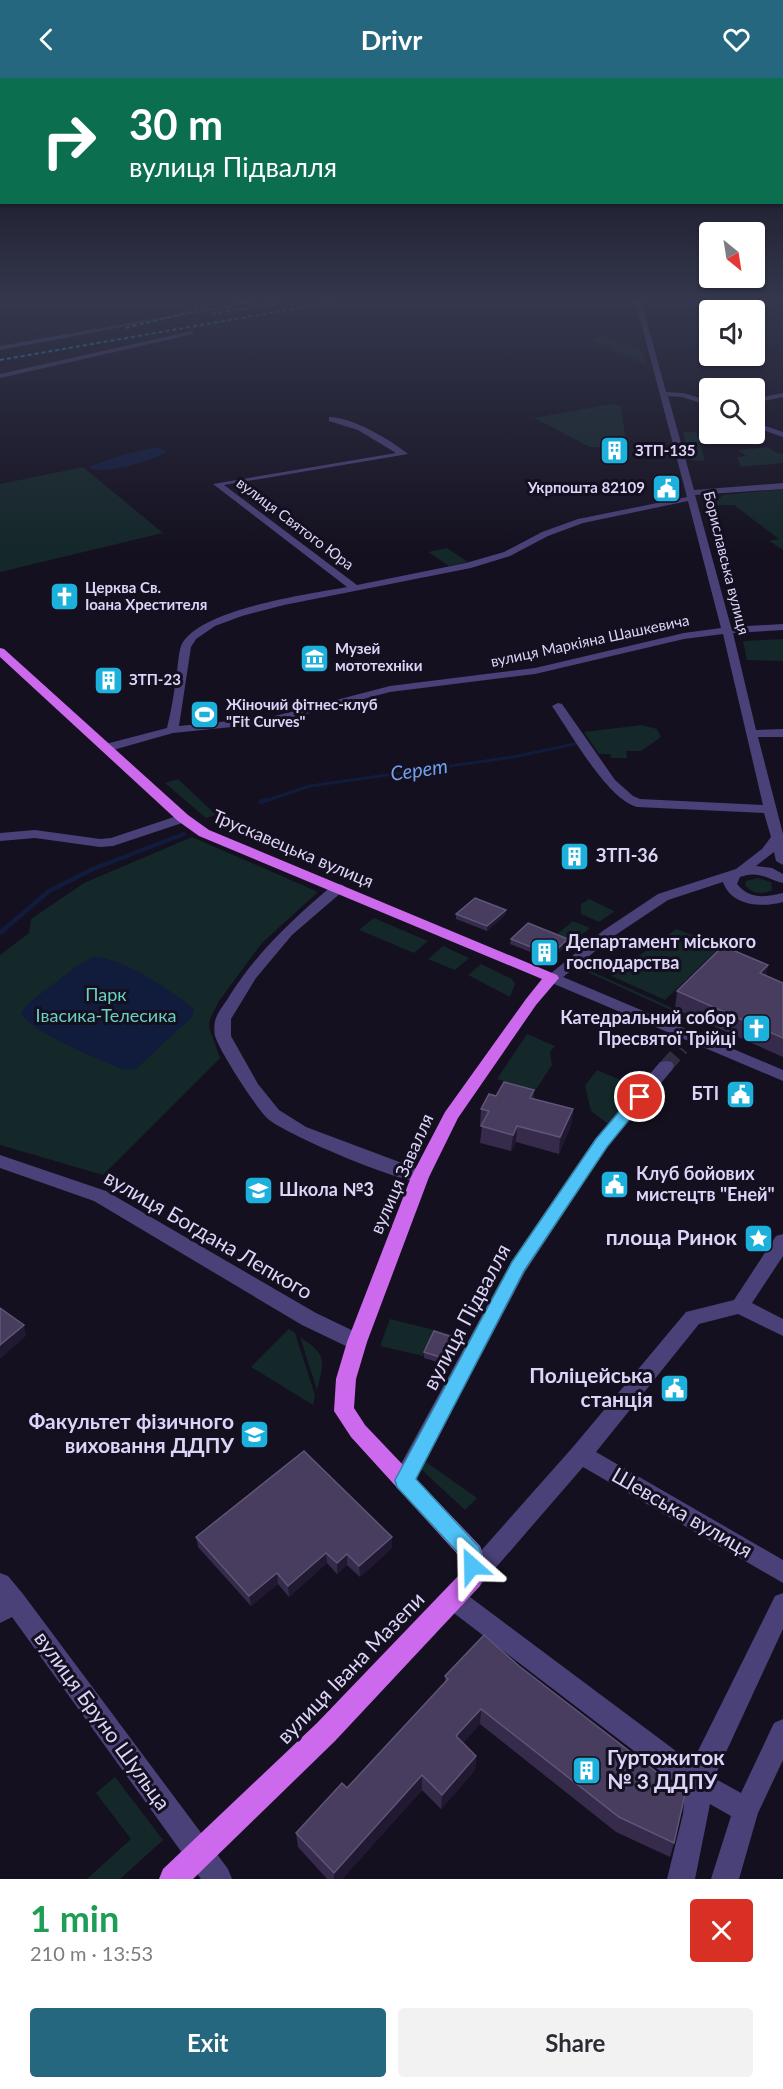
<!DOCTYPE html>
<meta charset="utf-8">
<style>
:root{--surface:#fff;--page:#f2f2f3;--text:#2b2b33;--muted:#7c7c81;--accent:#24677f}
body{margin:0;font-family:Lato,sans-serif;background:var(--page);color:var(--text);height:100vh;display:flex;flex-direction:column;font-size:22px;white-space:nowrap}
*{box-sizing:border-box;margin:0}
p{font-size:20px;color:var(--muted)}
.icon{flex:none;width:33px;height:33px;fill:none;stroke:currentColor;stroke-width:2;stroke-linecap:round;stroke-linejoin:round}
.map{position:relative;height:1801px;overflow:hidden}
.side{display:flex;flex-direction:column;background:var(--surface);flex:1}
.side>*{flex:none}
.top-card{position:absolute;left:0px;top:0px;width:783px;height:126px;box-shadow:0 2px 4px #0004;background:#0b6e4f;color:#fff;overflow:hidden}
.needle{width:39px;rotate:150deg}
.fabs{position:absolute;left:699px;top:144px;display:grid;gap:12px}
.fabs a{display:grid;place-items:center;width:66px;height:66px;border-radius:6px;background:var(--surface);box-shadow:0 2px 4px #0004;font-size:30px}
.pin{position:absolute;display:grid;place-items:center;width:51px;height:51px;color:#fff;margin:-26px;border:3px solid #fff;border-radius:50%;box-shadow:0 2px 6px #0007}
.me{position:absolute;width:66px;margin:-33px;rotate:335deg;stroke-linejoin:round;filter:drop-shadow(0 0 4px #0008)}
.turn{display:flex;align-items:center;gap:21px;height:126px;padding:0 30px;font-size:27px}
.turn .icon{width:78px;height:78px;stroke-width:2.5}
.turn b{display:block;font-size:42px;line-height:51px}
.round{display:grid;place-items:center;flex:none;width:63px;height:63px;border-radius:6px;background:var(--page)}
.head{display:flex;align-items:center;justify-content:space-between;height:102px;padding:0 30px}
h1{font-size:36px;font-weight:700;line-height:45px;color:#1e9e55}
.primary-button{display:flex;gap:12px;margin-top:auto;padding:12px 30px}
.primary-button a{flex:1;height:69px;border-radius:6px;background:var(--accent);color:#fff;font-size:24px;font-weight:700;line-height:69px;text-align:center}
.primary-button a+a{background:var(--page);color:var(--text)}
header{display:flex;justify-content:space-between;align-items:center;height:78px;padding:0 30px;background:var(--accent);color:#fff;font-size:27px;font-weight:700}
.map>svg:first-child{display:block}
.green{fill:#142729}
.water{fill:#111c3d}
.lines{fill:none;stroke-linecap:round;stroke-linejoin:round}
.stream-far2{stroke:#111c3d;stroke-width:2}
.stream-far1{stroke:#111c3d;stroke-width:3}
.stream{stroke:#111c3d;stroke-width:4.5}
.minor-tunnel{stroke:#322d40;stroke-width:14;stroke-dasharray:14 8;stroke-linecap:butt}
.minor{fill:#4a4179;fill-rule:evenodd}
.major{fill:#cc69ec;fill-rule:evenodd}
.rail{stroke:#1cb0dd;stroke-width:2;stroke-dasharray:4 3;stroke-linecap:butt}
.wall{fill:#362b4b}
.shaded-wall{fill:#211832}
.building{fill:#483d5e;stroke:#5f5576;stroke-width:1.5}
.route{fill:#4fc3f7;stroke:#337fa1;stroke-width:1.5}
.labels{text-anchor:middle;stroke-width:6;stroke-linejoin:round;paint-order:stroke}
.far-poi-label{font-size:15px;font-weight:bold;fill:#ddd4f9;stroke:#14101f;text-anchor:start}
.far-street-label{font-size:15px;fill:#ddd4f9;stroke:#14101f}
.street-label{font-size:18px;fill:#ddd4f9;stroke:#14101f}
.poi-label{font-size:18px;font-weight:bold;fill:#ddd4f9;stroke:#14101f;text-anchor:start}
.park-label{font-size:18px;fill:#69d0c4;stroke:#14101f}
.water-label{font-size:20px;font-style:italic;fill:#6fa2ec;stroke:#14101f}
.near-street-label{font-size:21px;fill:#ddd4f9;stroke:#14101f}
.near-poi-label{font-size:21px;font-weight:bold;fill:#ddd4f9;stroke:#14101f;text-anchor:end}
</style>
<header><svg class="icon" aria-label="back" viewBox="0 0 24 24"><path d="M15 5l-7 7 7 7"/></svg>Drivr<svg class="icon" aria-label="heart" viewBox="0 0 24 24"><path d="M12 20l-8-8c-3-5 5-10 8-4 3-6 11-1 8 4z"/></svg></header>
<div class="map">
<svg width="783" height="1801" viewBox="0 0 783 1801">
<rect width="100%" height="100%" fill="#14101f"/>
<g class="green">
<path d="M607 259 642 272 646 286 614 273 592 261Z"/>
<path d="M613 326 621 328 627 370 590 369 534 340Z"/>
<path d="M683 354H696L705 383 690 382Z"/>
<path d="M768 369 777 375 783 376V385L741 389 737 379 746 378 738 372Z"/>
<path d="M83 389 163 455 0 494V406Z"/>
<path d="M783 411V472L769 463 779 461 734 427H707L724 417Z"/>
<path d="M447 470 468 484 449 488 428 474Z"/>
<path d="M783 561V583L747 582 743 563Z"/>
<path d="M642 647 657 651 661 659 641 673H626L627 680H611L610 676H599L584 654Z"/>
<path d="M178 701 216 737 206 740 165 705Z"/>
<path d="M192 759 318 814 262 865 219 923 210 941 209 949 220 980 103 1097 0 1067V877L29 855 31 841 84 805Z"/>
<path d="M758 800 771 804 772 812C763 817 750 816 745 806L746 803Z"/>
<path d="M589 821 614 833H615L599 844 581 836V826Z"/>
<path d="M374 840 428 863 414 875 359 852Z"/>
<path d="M573 843 590 850 573 863 557 856Z"/>
<path d="M676 851 722 867 665 922 611 898Z"/>
<path d="M443 868 469 880 455 892 428 881Z"/>
<path d="M481 886 512 901 515 906 510 919 468 897Z"/>
<path d="M584 890 688 937 684 941 678 938 675 934 583 892Z"/>
<path d="M527 956 555 968 550 974 552 987 535 1013 497 1001Z"/>
<path d="M597 992 639 1010 608 1046 591 1033 585 1008Z"/>
<path d="M390 1241 458 1258 455 1265 433 1258 423 1278 380 1268Z"/>
<path d="M289 1251 295 1255 315 1317 313 1327 251 1289Z"/>
<path d="M300 1259C327 1277 325 1282 317 1312Z"/>
<path d="M426 1384 477 1420 465 1432 421 1391Z"/>
<path d="M115 1699 163 1762 120 1801H87L131 1761 96 1715Z"/>
</g>
<g class="water">
<path d="M157 369 167 374C152 382 102 399 88 389L122 377Z"/>
<path d="M93 879C119 877 174 914 194 931L192 939 136 991 124 992C102 982 29 954 21 935L27 926 81 885Z"/>
</g>
<g class="lines">
<path class="stream-far2" d="M14 244 38 252"/>
<path class="stream-far1" d="M262 724 310 708 513 679 579 665"/>
<g class="stream">
<path d="M261 724 267 722"/>
<path d="M0 855 49 813 93 791 184 756"/>
</g>
<path class="minor-tunnel" d="M666 988 682 970"/>
<g class="minor">
<path d="M257 222H267L0 272V268Z"/>
<path d="M635 222H641L666 314 683 315 710 323V328L682 319 668 318 694 412 783 405V411L695 417 731 549 783 546V552L733 555 756 652 783 651V659H758L783 756V787L776 783 774 774 756 788 772 790 783 796V805C766 801 759 792 740 799L737 806C750 822 765 819 783 815V824C762 830 731 828 723 804L668 822 614 858 563 899 783 992V1003L547 903 545 900 604 852 658 816 736 791 762 771 771 759 764 735 637 729C607 721 570 654 552 628L558 625 562 626 615 702 633 718 640 721 763 727 723 556 684 561 535 596 390 614 271 645 173 655 106 674 100 670 102 667 167 650C171 633 174 617 176 600 178 590 178 577 181 568 197 531 310 516 347 509L213 406 396 375 358 352 329 343V339C352 339 391 362 408 376L224 407 357 507 466 485 504 474 542 454 578 441 687 419ZM688 423 721 550 684 555 535 590 390 608 271 639 179 648 191 569 196 561 215 548 242 538 284 527 471 490 510 478 548 458 583 445Z"/>
<path d="M192 253 194 256 0 300V296Z"/>
<path d="M783 315V319L754 325V321Z"/>
<path d="M754 344 783 354V359L754 349Z"/>
<path d="M183 736 188 737 189 740 188 743 113 768 100 769 35 760 0 763V755L35 752 100 761 111 760Z"/>
<path d="M338 806 343 807 345 810 343 813 292 857 256 900 231 941V958L258 1006 279 1032 306 1049 426 1094 429 1099 426 1104C408 1109 282 1055 267 1040 255 1028 220 974 215 958 214 954 214 944 216 940 219 932 226 924 230 917 259 872 293 841 333 807Z"/>
<path d="M666 983 672 984 674 988 672 992 607 1069 525 1194 412 1409 404 1412 396 1409 393 1402 396 1395 511 1184 595 1061 660 984Z"/>
<path d="M0 1077 106 1113 316 1235 364 1258 367 1264 364 1270 357 1272 350 1270 302 1247 94 1123 0 1090Z"/>
<path d="M783 1156V1178L752 1225 783 1241V1258L738 1236 699 1246 596 1374 783 1482V1505L583 1389 480 1508 472 1511 464 1508 460 1500 464 1492 573 1369 686 1234 734 1222 776 1158Z"/>
<path d="M0 1495 8 1498 23 1516 228 1791 232 1801H201L12 1539 0 1545Z"/>
<path d="M454 1510 462 1513 692 1685 775 1518 783 1515V1551L714 1700 741 1715 774 1645 783 1641V1682L758 1735 739 1801H711L731 1738 710 1726 695 1801H667L683 1736 685 1712 446 1529 442 1521 446 1513Z"/>
</g>
<path class="major" d="M0 570 4 571 188 737 209 752 557 897 559 900 536 927 458 1040 429 1099 367 1264 356 1301 354 1330 365 1347 480 1468C485 1480 485 1496 480 1508L335 1663 193 1801H159L163 1791 317 1645 460 1496 461 1480 351 1359 334 1333 336 1301 347 1264 411 1099 445 1034 526 921 542 901 199 758 178 743 0 579Z"/>
<g class="rail">
<path d="M212 236 291 222"/>
<path d="M126 250 191 234 216 222"/>
<path d="M0 282 345 222"/>
</g>
</g>
<g class="wall">
<path d="M506 832 505 837 487 853 456 841V836Z"/>
<path d="M511 861 568 866 551 882 510 866Z"/>
<path d="M768 887 766 898 783 905V979L675 931 677 913Z"/>
<path d="M534 1012V1021L573 1031 571 1047 559 1076 516 1064 511 1073 480 1065 482 1048 480 1047 481 1031 496 1018Z"/>
<path d="M455 1266 446 1287 424 1280V1274Z"/>
<path d="M196 1459 392 1470 360 1499 347 1487 337 1496 327 1485 289 1519 278 1506 251 1528 198 1469Z"/>
<path d="M445 1598 674 1765 670 1779 616 1754 480 1646 463 1665 476 1678 475 1692 441 1731 422 1712 342 1801H327L298 1769 296 1755 347 1710 445 1604Z"/>
</g>
<g class="shaded-wall">
<path d="M506 832 505 837 487 853V848Z"/>
<path d="M568 861V866L551 882V877Z"/>
<path d="M768 887 765 905 760 895Z"/>
<path d="M534 1012 533 1028 530 1020Z"/>
<path d="M573 1031 571 1047 559 1076 560 1059Z"/>
<path d="M517 1048 516 1064 511 1073 513 1057Z"/>
<path d="M24 1247 26 1258 0 1281V1267Z"/>
<path d="M455 1260V1266L446 1287V1281Z"/>
<path d="M392 1459V1470L360 1499 359 1488Z"/>
<path d="M326 1475 327 1485 289 1519 288 1508Z"/>
<path d="M347 1476V1487L337 1496V1485Z"/>
<path d="M277 1495 278 1506 251 1528 249 1518Z"/>
<path d="M481 1631 480 1646 456 1673V1658Z"/>
<path d="M476 1678 475 1692 441 1731 442 1717Z"/>
<path d="M422 1697V1712L342 1801H334V1795Z"/>
</g>
<g class="building">
<path d="M475 820 506 832 487 848 456 836Z"/>
<path d="M528 845 568 861 551 877 511 861Z"/>
<path d="M723 868 768 887 760 895 783 905V960L677 913Z"/>
<path d="M504 1004 534 1012 530 1020 573 1031 560 1059 517 1048 513 1057 481 1048 489 1033 481 1031 489 1016 496 1018Z"/>
<path d="M0 1230 24 1247 0 1267Z"/>
<path d="M434 1253 455 1260 446 1281 424 1274Z"/>
<path d="M304 1373 392 1459 359 1488 347 1476 337 1485 326 1475 288 1508 277 1495 249 1518 196 1459Z"/>
<path d="M484 1557 519 1588 685 1716 674 1765 619 1739 481 1631 456 1658 476 1678 442 1717 422 1697 334 1795 296 1755 342 1705 347 1710 448 1601 445 1598Z"/>
</g>
<linearGradient id="sky" x2="0" y2="1"><stop stop-color="#0b0911"/><stop offset="0.47" stop-color="#34374d"/><stop offset="1" stop-color="#34374d" stop-opacity="0"/></linearGradient>
<rect width="783" height="474" fill="url(#sky)"/>
<path class="route" d="M640 1014 648 1019 645 1022 607 1069 524 1193 416 1401 479 1469C483 1478 483 1486 479 1495L472 1498 465 1495 462 1479 397 1409 395 1402 512 1184 596 1061 635 1015Z"/>
<defs>
<symbol id="building-square" viewBox="-11 -11 22 22"><rect x="-9" y="-9" width="18" height="18" rx="4" fill="#1cb0dd" stroke="#14101f"/><path d="M-4-6H4V6H1V3H-1V6H-4ZM-2.5-4.3h1.7v1.8h-1.7ZM.8-4.3h1.7v1.8H.8ZM-2.5-1h1.7V.8h-1.7ZM.8-1h1.7V.8H.8Z" fill="#fff"/></symbol>
<symbol id="civic-square" viewBox="-11 -11 22 22"><rect x="-9" y="-9" width="18" height="18" rx="4" fill="#1cb0dd" stroke="#14101f"/><path d="M-.6-6.5H3V-4.5H.6V-3L4-1V1h2V6H-6V1h2V-1L-.6-3ZM-1.2 2.5V6h2.4V2.5Z" fill="#fff"/></symbol>
<symbol id="church-square" viewBox="-11 -11 22 22"><rect x="-9" y="-9" width="18" height="18" rx="4" fill="#1cb0dd" stroke="#14101f"/><path d="M-1.2-6h2.4v3.5h3.3v2.4h-3.3V6h-2.4V-.1h-3.3v-2.4h3.3Z" fill="#fff"/></symbol>
<symbol id="museum-square" viewBox="-11 -11 22 22"><rect x="-9" y="-9" width="18" height="18" rx="4" fill="#1cb0dd" stroke="#14101f"/><path d="M0-6L6-3V-2H-6V-3ZM-5-1h2V3h-2ZM-1-1h2V3h-2ZM3-1h2V3H3ZM-6 4H6V6H-6Z" fill="#fff"/></symbol>
<symbol id="stadium-square" viewBox="-11 -11 22 22"><rect x="-9" y="-9" width="18" height="18" rx="4" fill="#1cb0dd" stroke="#14101f"/><path d="M0-5a6.5 5 0 1 0 0 10a6.5 5 0 1 0 0-10ZM-3.5-1.8h7v3.6h-7Z" fill="#fff"/></symbol>
<symbol id="school-square" viewBox="-11 -11 22 22"><rect x="-9" y="-9" width="18" height="18" rx="4" fill="#1cb0dd" stroke="#14101f"/><path d="M0-5L7-2L0 1L-7-2ZM-4 1L0 2.5L4 1V4Q0 6-4 4Z" fill="#fff"/></symbol>
<symbol id="sight-square" viewBox="-11 -11 22 22"><rect x="-9" y="-9" width="18" height="18" rx="4" fill="#1cb0dd" stroke="#14101f"/><path d="M0-6L1.8-2.2L6-1.7L2.9 1.2L3.7 5.4L0 3.3L-3.7 5.4L-2.9 1.2L-6-1.7L-1.8-2.2Z" fill="#fff"/></symbol>
<symbol id="university-square" viewBox="-11 -11 22 22"><rect x="-9" y="-9" width="18" height="18" rx="4" fill="#1cb0dd" stroke="#14101f"/><path d="M0-5L7-2L0 1L-7-2ZM-4 1L0 2.5L4 1V4Q0 6-4 4Z" fill="#fff"/></symbol>
</defs>
<g fill-rule="evenodd">
<use href="#building-square" x="598" y="356" width="33" height="33"/>
<use href="#civic-square" x="650" y="394" width="33" height="33"/>
<use href="#church-square" x="48" y="502" width="33" height="33"/>
<use href="#museum-square" x="298" y="564" width="33" height="33"/>
<use href="#building-square" x="92" y="586" width="33" height="33"/>
<use href="#stadium-square" x="188" y="620" width="33" height="33"/>
<use href="#building-square" x="558" y="762" width="33" height="33"/>
<use href="#building-square" x="528" y="858" width="33" height="33"/>
<use href="#church-square" x="740" y="934" width="33" height="33"/>
<use href="#civic-square" x="724" y="1000" width="33" height="33"/>
<use href="#civic-square" x="598" y="1090" width="33" height="33"/>
<use href="#school-square" x="242" y="1096" width="33" height="33"/>
<use href="#sight-square" x="742" y="1144" width="33" height="33"/>
<use href="#civic-square" x="658" y="1294" width="33" height="33"/>
<use href="#university-square" x="238" y="1340" width="33" height="33"/>
<use href="#building-square" x="570" y="1676" width="33" height="33"/>
</g>
<g class="labels">
<g class="far-poi-label">
<text x="635" y="378">ЗТП-135</text>
<text x="645" y="415" text-anchor="end">Укрпошта 82109</text>
<text x="85" y="515">Церква Св.<tspan x="85" dy="17">Іоана Хрестителя</tspan></text>
<text x="335" y="576">Музей<tspan x="335" dy="17">мототехніки</tspan></text>
<text x="129" y="607">ЗТП-23</text>
<text x="226" y="632">Жіночий фітнес-клуб<tspan x="226" dy="17">"Fit Curves"</tspan></text>
</g>
<g class="far-street-label">
<text transform="translate(295 446) rotate(37)" y="5">вулиця Святого Юра</text>
<text transform="translate(726 485) rotate(76)" y="5">Бориславська вулиця</text>
<text transform="translate(590 563) rotate(-12)" y="5">вулиця Маркіяна Шашкевича</text>
</g>
<g class="street-label">
<text transform="translate(293 771) rotate(23)" y="6">Трускавецька вулиця</text>
<text transform="translate(402 1096) rotate(-66)" y="6">вулиця Завалля</text>
</g>
<g class="poi-label">
<text x="596" y="784">ЗТП-36</text>
<text x="566" y="870">Департамент міського<tspan x="566" dy="21">господарства</tspan></text>
<text x="736" y="946" text-anchor="end">Катедральний собор<tspan x="736" dy="21">Пресвятої Трійці</tspan></text>
<text x="719" y="1022" text-anchor="end">БТІ</text>
<text x="636" y="1102">Клуб бойових<tspan x="636" dy="21">мистецтв "Еней"</tspan></text>
<text x="279" y="1118">Школа №3</text>
</g>
<g class="park-label">
<text x="106" y="923">Парк<tspan x="106" dy="21">Івасика-Телесика</tspan></text>
</g>
<g class="water-label">
<text transform="translate(419 692) rotate(-8)" y="7">Серет</text>
</g>
<g class="near-street-label">
<text transform="translate(208 1157) rotate(30)" y="7">вулиця Богдана Лепкого</text>
<text transform="translate(467 1239) rotate(-62)" y="7">вулиця Підвалля</text>
<text transform="translate(682 1435) rotate(30)" y="7">Шевська вулиця</text>
<text transform="translate(351 1590) rotate(-46)" y="7">вулиця Івана Мазепи</text>
<text transform="translate(102 1643) rotate(54)" y="7">вулиця Бруно Шульца</text>
</g>
<g class="near-poi-label">
<text x="737" y="1167">площа Ринок</text>
<text x="653" y="1305">Поліцейська<tspan x="653" dy="24">станція</tspan></text>
<text x="234" y="1351">Факультет фізичного<tspan x="234" dy="24">виховання ДДПУ</tspan></text>
<text x="607" y="1687" text-anchor="start">Гуртожиток<tspan x="607" dy="24">№ 3 ДДПУ</tspan></text>
</g>
</g>
</svg>
<div class="fabs">
<a><svg class="needle" viewBox="-14 -14 28 28"><path d="M0-13l5 13h-10z" fill="#e53935"/><path d="M0 13l5-13h-10z" fill="#7c7c81"/></svg></a>
<a><svg class="icon" aria-label="sound" viewBox="0 0 24 24"><path d="M4 9h4l5-4v14l-5-4H4zM17 9q2 3 0 6"/></svg></a>
<a><svg class="icon" aria-label="search" viewBox="0 0 24 24"><circle cx="10" cy="10" r="6"/><path d="M15 15l6 6"/></svg></a>
</div>
<div class="pin" style="left:640px;top:1019px;background:#d93025"><svg class="icon" aria-label="arrive" viewBox="0 0 24 24"><path d="M6 21V4h12l-3 4 3 4H6"/></svg></div>
<svg class="me" style="left:472px;top:1488px" viewBox="-20 -20 40 40"><path d="M0-17L14 15 0 8-14 15z" fill="#4fc3f7" stroke="#fff" stroke-width="4"/></svg>
<div class="top-card">
<div class="turn"><svg class="icon" aria-label="right" viewBox="0 0 24 24"><path d="M7 20v-9h11M14 6l5 5-5 5"/></svg><div><b>30 m</b>вулиця Підвалля</div></div>
</div>
</div>
<section class="side">
<div class="head"><div><h1>1 min</h1><p>210 m · 13:53</p></div><a class="round" style="background:#d93025;color:#fff"><svg class="icon" aria-label="close" viewBox="0 0 24 24"><path d="M6 6l12 12M18 6L6 18"/></svg></a></div>
<div class="primary-button"><a>Exit</a><a>Share</a></div>
</section>
